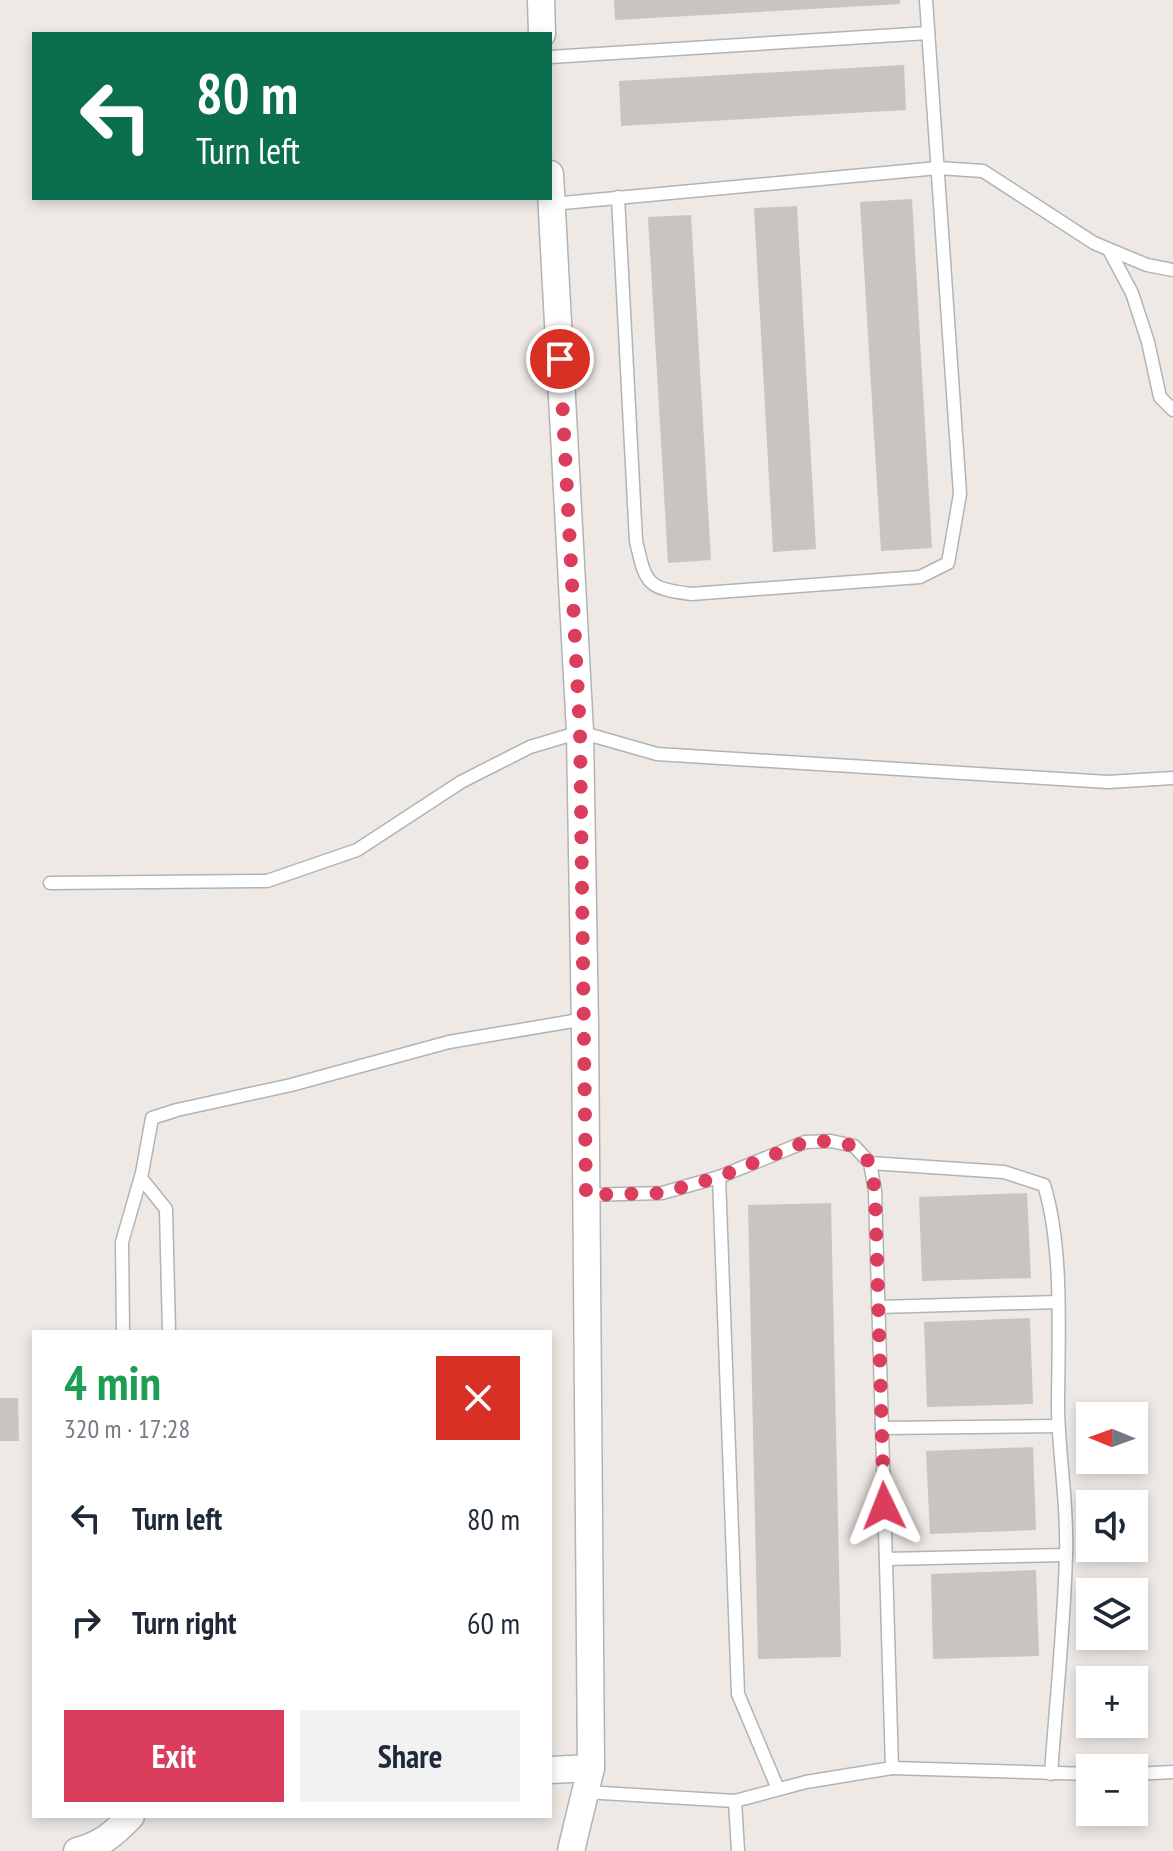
<!DOCTYPE html>
<meta charset="utf-8">
<style>
:root{--surface:#fff;--page:#f2f2f3;--text:#1f2937;--muted:#747a83;--accent:#db3d5c}
body{margin:0;font-family:"PT Sans Narrow",sans-serif;background:var(--page);color:var(--text);height:100vh;display:flex;flex-direction:column;font-size:30px;white-space:nowrap}
*{box-sizing:border-box;margin:0}
p{font-size:26px;color:var(--muted)}
.icon{flex:none;width:44px;height:44px;fill:none;stroke:currentColor;stroke-width:2;stroke-linecap:round;stroke-linejoin:round}
.map{position:relative;flex:1;overflow:hidden}
.details{position:absolute;left:32px;top:1330px;width:520px;height:488px;display:flex;flex-direction:column;background:var(--surface);border-radius:0px;box-shadow:0 4px 12px #0003}
.details>*{flex:none}
.guide{position:absolute;left:32px;top:32px;width:520px;height:168px;border-radius:0px;box-shadow:0 4px 12px #0003;background:#0b6e4f;color:#fff;overflow:hidden}
.needle{width:52px;rotate:271deg}
.controls{position:absolute;left:1076px;top:1402px;display:grid;gap:16px}
.controls a{display:grid;place-items:center;width:72px;height:72px;border-radius:0px;background:var(--surface);box-shadow:0 4px 12px #0003;font-size:40px}
.pin{position:absolute;display:grid;place-items:center;width:68px;height:68px;color:#fff;margin:-34px;border:4px solid #fff;border-radius:50%;box-shadow:0 2px 8px #0007}
.me{position:absolute;width:88px;margin:-44px;rotate:358deg;stroke-linejoin:round;filter:drop-shadow(0 0 6px #0008)}
.turn{display:flex;align-items:center;gap:28px;height:168px;padding:0 32px;font-size:36px}
.turn .icon{width:104px;height:104px;stroke-width:2.5}
.turn b{display:block;font-size:56px;line-height:68px}
.round{display:grid;place-items:center;flex:none;width:84px;height:84px;border-radius:0px;background:var(--page)}
.headline{display:flex;align-items:center;justify-content:space-between;height:136px;padding:0 32px}
h1{font-size:48px;font-weight:700;line-height:60px;color:#1e9e55}
.button{display:flex;gap:16px;margin-top:auto;padding:16px 32px}
.button a{flex:1;height:92px;border-radius:0px;background:var(--accent);color:#fff;font-size:32px;font-weight:700;line-height:92px;text-align:center}
.button a+a{background:var(--page);color:var(--text)}
ul{padding:0;list-style:none}
li{display:flex;align-items:center;gap:24px;height:104px;padding:0 32px}
li div{flex:1}
li b{display:block;font-size:30px}
li em{font-style:normal}
.map>svg:first-child{display:block}
.building{fill:#c9c4c1}
.lines{fill:none;stroke-linecap:round;stroke-linejoin:round}
.service-casing{stroke:#b0b4b6;stroke-width:15}
.minor-casing{stroke:#b0b4b6;stroke-width:29}
.service{stroke:#fff;stroke-width:12}
.minor{stroke:#fff;stroke-width:26}
.route{stroke:#db3d5c;stroke-width:14;stroke-dasharray:0 25.2}
</style>
<div class="map">
<svg width="1173" height="1851" viewBox="0 0 1173 1851">
<rect width="100%" height="100%" fill="#eee9e5"/>
<g class="building">
<path d="M614 0H900V4L615 20Z"/>
<path d="M904 65 906 110 621 126 619 81Z"/>
<path d="M912 199 932 548 881 551 860 202Z"/>
<path d="M797 206 816 549 773 552 754 208Z"/>
<path d="M691 215 711 560 668 563 648 217Z"/>
<path d="M1027 1193 1031 1278 922 1281 919 1197Z"/>
<path d="M831 1203 841 1657 758 1659 748 1205Z"/>
<path d="M1030 1318 1033 1404 927 1407 924 1322Z"/>
<path d="M0 1398H18L19 1441H0Z"/>
<path d="M1033 1447 1036 1530 930 1534 926 1451Z"/>
<path d="M1036 1570 1039 1656 933 1659 931 1574Z"/>
</g>
<g class="lines">
<defs>
<g id="service">
<path d="M550 57 928 33"/>
<path d="M618 197 636 541C646 584 646 588 691 594L920 577 948 563 960 494 926 0"/>
<path d="M552 204 938 168 983 171 1094 243 1147 265 1173 270"/>
<path d="M1109 250 1132 293 1148 342 1160 397 1173 410"/>
<path d="M50 883 267 881 357 850 461 782 530 747 580 732 657 754 1108 782 1173 778"/>
<path d="M870 1163 1004 1172 1044 1185C1064 1249 1058 1341 1058 1409 1059 1458 1068 1506 1066 1555 1064 1628 1056 1701 1051 1774"/>
<path d="M719 1177 738 1694 778 1789"/>
<path d="M141 1178 166 1209 169 1332"/>
<path d="M586 1195 662 1193 719 1177 805 1142 831 1141 854 1146 870 1163 875 1191 892 1768 806 1782 735 1801"/>
<path d="M878 1307 1058 1302"/>
<path d="M123 1332 122 1242 142 1173 152 1118 177 1110 291 1085 449 1042 585 1019"/>
<path d="M882 1428 1058 1426"/>
<path d="M886 1559 1066 1555"/>
<path d="M892 1768 1090 1774"/>
<path d="M1134 1774 1173 1772"/>
<path d="M585 1792 735 1801 738 1851"/>
</g>
<g id="minor">
<path d="M541 0 542 34"/>
<path d="M550 174 580 732 585 1027 591 1768 571 1851"/>
<path d="M550 1770 591 1768"/>
<path d="M77 1851C101 1845 114 1834 131 1816"/>
</g>
</defs>
<use href="#service" class="service-casing"/>
<use href="#minor" class="minor-casing"/>
<use href="#service" class="service"/>
<use href="#minor" class="minor"/>
</g>
<g class="lines">
<path class="route" d="M560 359 580 732 586 1195 662 1193 719 1177 805 1142 831 1141 854 1146 870 1163 875 1191 884 1506"/>
</g>
</svg>
<div class="controls">
<a><svg class="needle" viewBox="-14 -14 28 28"><path d="M0-13l5 13h-10z" fill="#e53935"/><path d="M0 13l5-13h-10z" fill="#747a83"/></svg></a>
<a><svg class="icon" aria-label="sound" viewBox="0 0 24 24"><path d="M4 9h4l5-4v14l-5-4H4zM17 9q2 3 0 6"/></svg></a>
<a><svg class="icon" aria-label="layers" viewBox="0 0 24 24"><path d="M12 4l9 5-9 5-9-5zM3 14l9 5 9-5"/></svg></a>
<a>+</a>
<a>−</a>
</div>
<div class="pin" style="left:560px;top:359px;background:#d93025"><svg class="icon" aria-label="arrive" viewBox="0 0 24 24"><path d="M6 21V4h12l-3 4 3 4H6"/></svg></div>
<svg class="me" style="left:884px;top:1506px" viewBox="-20 -20 40 40"><path d="M0-17L14 15 0 8-14 15z" fill="#db3d5c" stroke="#fff" stroke-width="4"/></svg>
<div class="guide">
<div class="turn"><svg class="icon" aria-label="left" viewBox="0 0 24 24"><path d="M17 20v-9H6M10 6l-5 5 5 5"/></svg><div><b>80 m</b>Turn left</div></div>
</div>
<section class="details">
<div class="headline"><div><h1>4 min</h1><p>320 m · 17:28</p></div><a class="round" style="background:#d93025;color:#fff"><svg class="icon" aria-label="close" viewBox="0 0 24 24"><path d="M6 6l12 12M18 6L6 18"/></svg></a></div>
<ul>
<li><svg class="icon" aria-label="left" viewBox="0 0 24 24"><path d="M17 20v-9H6M10 6l-5 5 5 5"/></svg><div><b>Turn left</b></div><em>80 m</em></li>
<li><svg class="icon" aria-label="right" viewBox="0 0 24 24"><path d="M7 20v-9h11M14 6l5 5-5 5"/></svg><div><b>Turn right</b></div><em>60 m</em></li>
</ul>
<div class="button"><a>Exit</a><a>Share</a></div>
</section>
</div>
